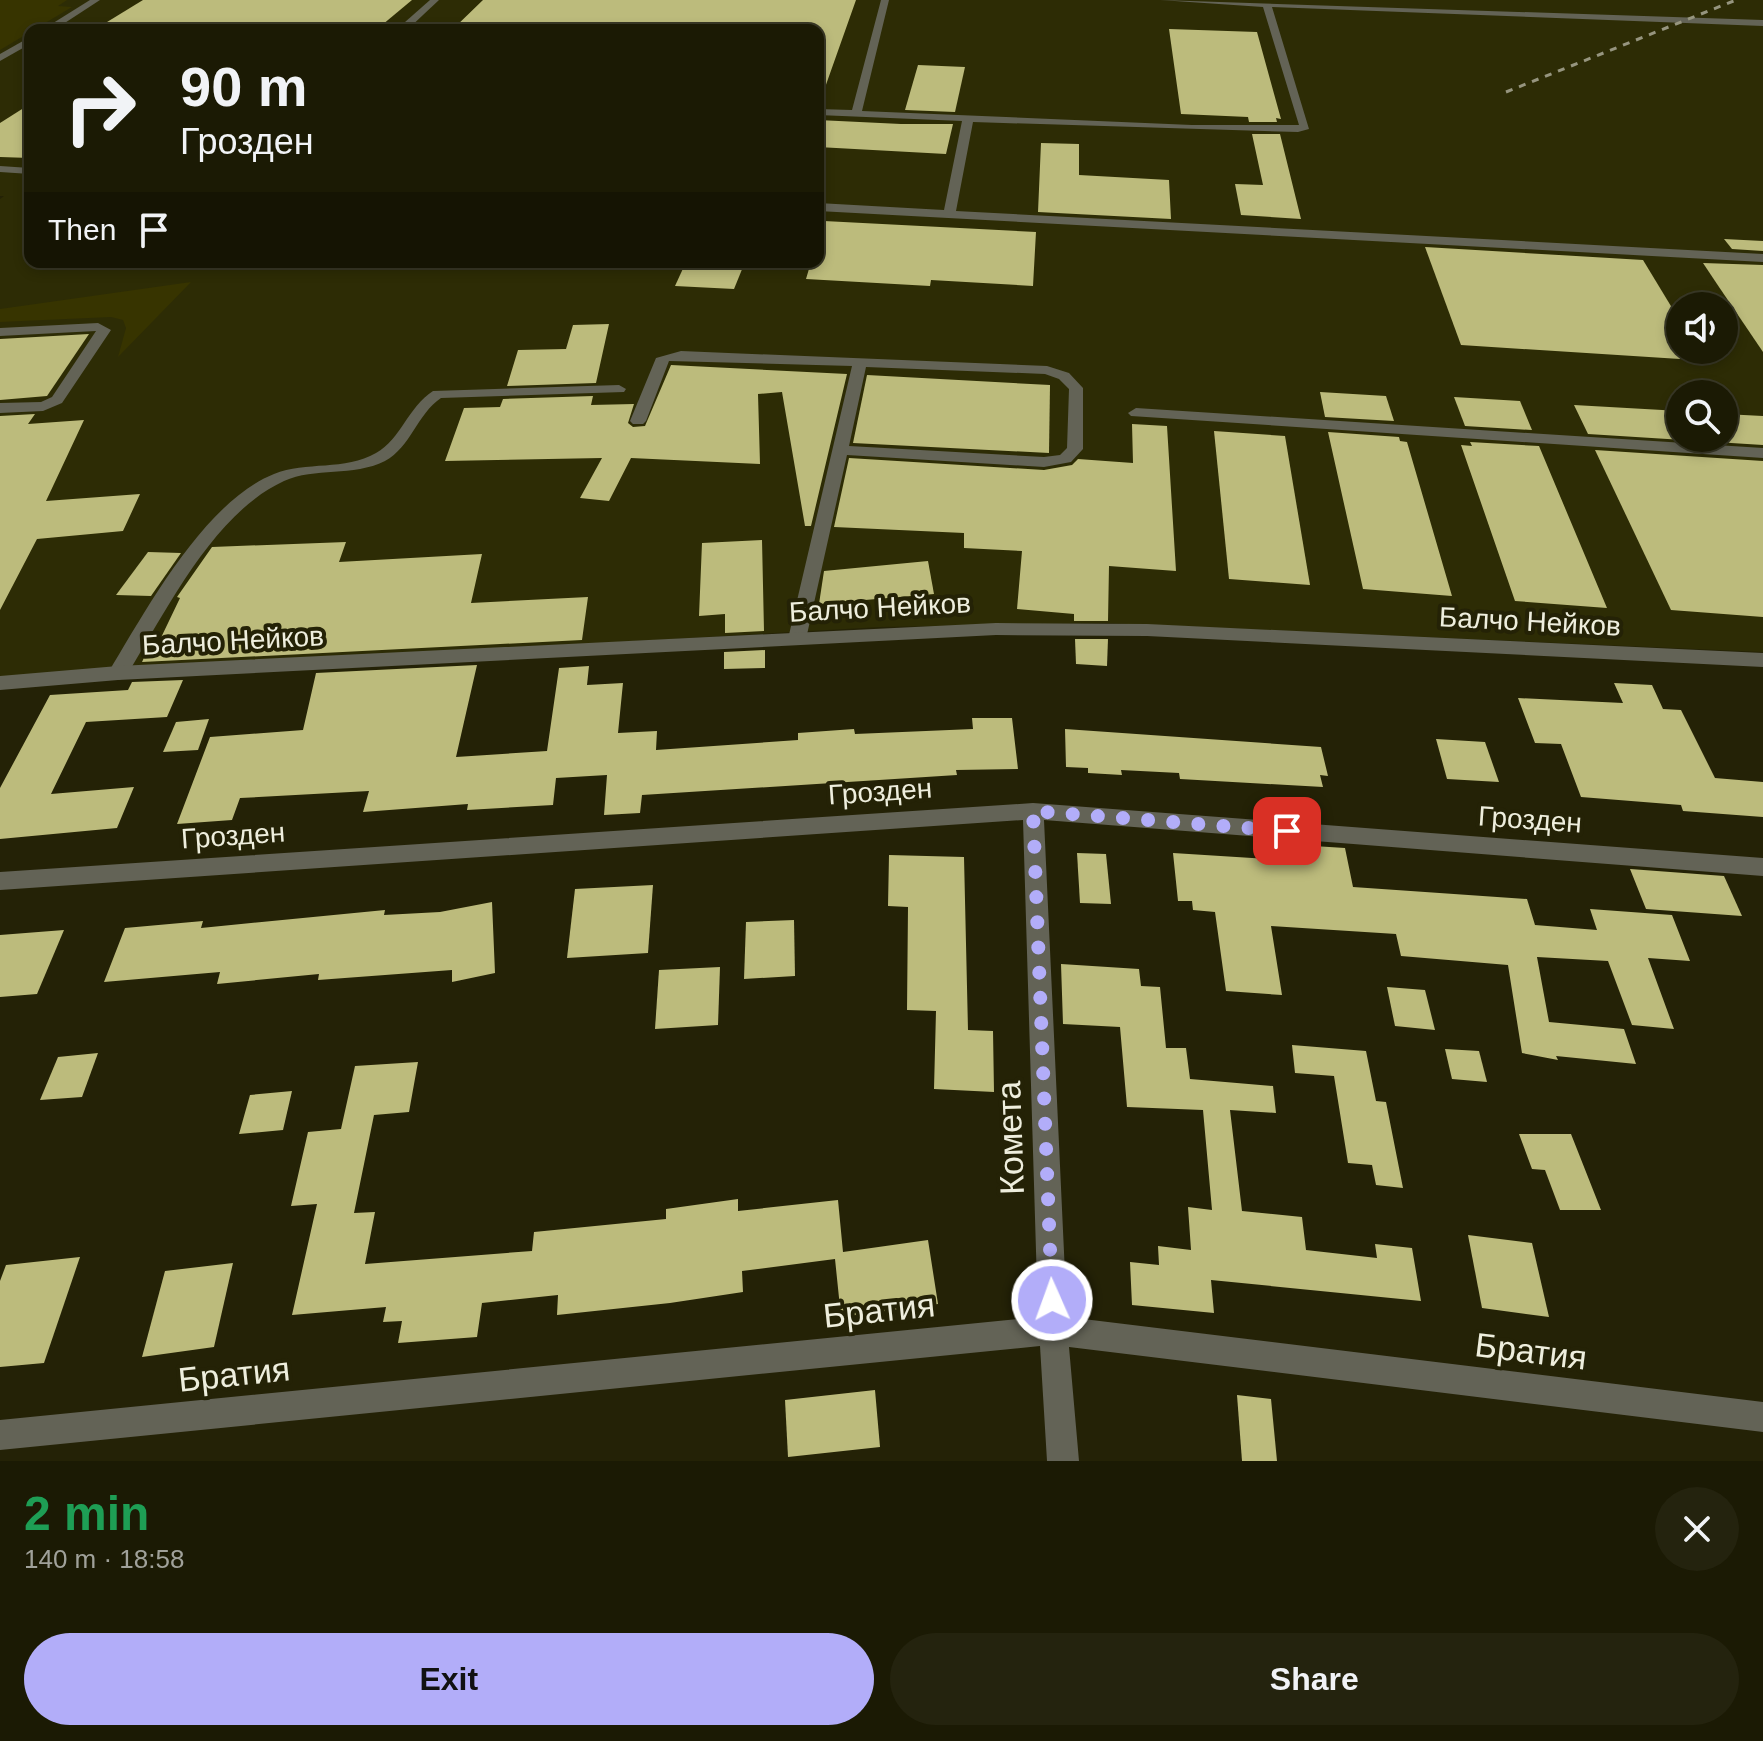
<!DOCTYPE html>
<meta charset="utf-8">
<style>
:root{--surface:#1b1a04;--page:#24230e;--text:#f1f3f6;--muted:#a0a19a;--line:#393826;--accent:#b2adf9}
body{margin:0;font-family:Arial,sans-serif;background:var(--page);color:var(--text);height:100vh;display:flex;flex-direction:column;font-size:30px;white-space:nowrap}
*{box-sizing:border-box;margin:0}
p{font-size:26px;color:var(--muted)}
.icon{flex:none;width:44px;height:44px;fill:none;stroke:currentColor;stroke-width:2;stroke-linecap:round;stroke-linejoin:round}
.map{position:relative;height:1461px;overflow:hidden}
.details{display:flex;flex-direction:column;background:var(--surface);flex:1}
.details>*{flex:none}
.hud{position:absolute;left:24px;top:24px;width:800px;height:244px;border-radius:16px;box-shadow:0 4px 12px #0003,0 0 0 2px var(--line);background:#1b1a04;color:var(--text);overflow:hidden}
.buttons{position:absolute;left:1666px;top:292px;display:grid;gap:16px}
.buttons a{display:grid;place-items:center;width:72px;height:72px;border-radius:50%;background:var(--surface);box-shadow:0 4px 12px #0003,0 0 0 2px var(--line);font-size:40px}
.pin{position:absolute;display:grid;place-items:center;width:68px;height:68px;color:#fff;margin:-34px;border-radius:16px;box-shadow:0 4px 12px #0006}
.me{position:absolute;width:88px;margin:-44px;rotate:358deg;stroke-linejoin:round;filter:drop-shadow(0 0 6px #0008)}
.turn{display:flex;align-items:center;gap:28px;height:168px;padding:0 24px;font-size:36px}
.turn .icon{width:104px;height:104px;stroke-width:2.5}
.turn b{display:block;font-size:56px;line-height:68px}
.then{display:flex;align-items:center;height:76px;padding:0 24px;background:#0003;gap:16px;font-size:30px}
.round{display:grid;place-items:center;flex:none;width:84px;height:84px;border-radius:42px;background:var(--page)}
.summary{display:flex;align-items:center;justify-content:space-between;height:136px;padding:0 24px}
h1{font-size:48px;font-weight:600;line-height:60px;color:#1e9e55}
.cta{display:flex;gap:16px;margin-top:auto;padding:16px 24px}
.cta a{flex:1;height:92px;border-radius:48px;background:var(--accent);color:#111;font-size:32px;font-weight:600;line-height:92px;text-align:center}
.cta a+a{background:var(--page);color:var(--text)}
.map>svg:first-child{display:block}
.built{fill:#2d2c05;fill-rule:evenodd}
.green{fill:#373400}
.building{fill:#bcbb7c}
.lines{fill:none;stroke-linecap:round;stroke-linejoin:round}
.lane{fill:#636356;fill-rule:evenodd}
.street{fill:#636356;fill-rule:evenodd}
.rail{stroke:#96957f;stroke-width:3;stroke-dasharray:7 7;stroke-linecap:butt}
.route{stroke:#b2adf9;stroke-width:14;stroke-dasharray:0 25.2}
.labels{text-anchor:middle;stroke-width:8;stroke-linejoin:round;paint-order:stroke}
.street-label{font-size:28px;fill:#eed;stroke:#242206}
.near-street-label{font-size:34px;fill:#eed;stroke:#242206}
</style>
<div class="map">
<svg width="1763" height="1461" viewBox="0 0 1763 1461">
<rect width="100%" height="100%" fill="#242206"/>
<path class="built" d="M0 0H1763V652L1105 623 881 627 0 677V199L4 196H0ZM30 30H818V262H30ZM1680 306H1724V350H1680ZM1680 394H1724V438H1680Z"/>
<g class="green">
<path d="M0 0H67L58 6 72 7 0 50Z"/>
<path d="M191 282 118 357 126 328 123 320 111 317 0 322V309Z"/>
</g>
<g class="building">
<path d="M143 0H412L376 30H94Z"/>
<path d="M483 0H856L822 96 818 95V30H555L495 26 491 30H452Z"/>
<path d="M1169 29 1257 32 1281 119 1276 118 1277 122H1249L1248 117 1181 114Z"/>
<path d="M918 65 965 67 955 112 905 110Z"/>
<path d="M30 104V158L0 157V123Z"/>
<path d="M818 120 901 124H953L946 154 818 147Z"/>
<path d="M1252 134H1280L1301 219 1241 215 1235 184 1263 185Z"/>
<path d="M1041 143 1079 144V175L1169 180 1171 219 1038 212Z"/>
<path d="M824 221 1036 232 1033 286 931 280 930 286 806 279 811 262H818V241Z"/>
<path d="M1724 239 1763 241V251L1732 249Z"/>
<path d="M1425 247 1643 260 1680 321V359L1461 345Z"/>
<path d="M686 262H745L734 289 675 286Z"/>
<path d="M1703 263 1763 265V352L1717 284Z"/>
<path d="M609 324 596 383 507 386 518 350 566 349 573 325Z"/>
<path d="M89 334 47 396 0 400V339Z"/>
<path d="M671 365 847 374 811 526H805L782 392 758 394 760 464 631 458 609 501 580 498 602 458 445 461 464 408 500 407 503 399 593 396 591 405 634 404 628 423 633 427 645 426Z"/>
<path d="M867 375 1050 385 1049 453 853 443Z"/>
<path d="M1320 392 1386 396 1394 421 1325 417Z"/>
<path d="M1454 397 1520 401 1532 430 1465 426Z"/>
<path d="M1574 405 1680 411V438H1724V414L1763 416V445L1588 434Z"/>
<path d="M35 414 28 424 84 420 46 501 140 494 123 531 37 539 0 610V416Z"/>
<path d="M1132 424 1167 426 1176 571 1109 566 1108 621H1074V614L1017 609 1022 551 964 548V533L834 527 849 458 1044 470 1072 465 1078 459 1133 463Z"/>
<path d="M1214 431 1285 436 1310 585 1229 579Z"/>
<path d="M1328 432 1399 437 1400 441 1407 442 1452 596 1363 589Z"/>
<path d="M1470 442 1539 446 1607 608 1515 601 1461 445 1472 446Z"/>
<path d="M1595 450 1763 461V617L1671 610Z"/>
<path d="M762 540 764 631 725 633V614L699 616 702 543Z"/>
<path d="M346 542 339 562 482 554 471 603 588 597 582 640 142 662 149 647 157 646 180 598 177 597 212 547Z"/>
<path d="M148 552 181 553 151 596 116 595Z"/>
<path d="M928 561 934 594 819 604 824 571Z"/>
<path d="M1075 639H1108L1107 666 1076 664Z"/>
<path d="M765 650V668L724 669V652Z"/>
<path d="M477 665 456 757 547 751 559 668 589 666 587 685 623 683 618 733 657 731 656 750 798 740V733L854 729 855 734 973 729 972 718H1012L1018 769 956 770 957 775 642 795 640 813 604 815 607 775 556 778 553 805 467 810 468 804 363 812 369 791 240 798 232 820 177 824 210 737 303 730 316 673Z"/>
<path d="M183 680 167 717 86 722 51 794 134 787 117 828 0 839V788L50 695 128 690 132 682Z"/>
<path d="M1614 683 1652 685 1663 709 1681 710 1715 778 1763 782V817L1683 811 1681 805 1581 797 1561 744 1535 743 1518 698 1623 703Z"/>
<path d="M209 719 198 750 163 752 176 722Z"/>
<path d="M1065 729 1321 747 1328 776 1320 775 1323 787 1180 779 1179 773 1121 770 1122 775 1088 773V768L1066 767Z"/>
<path d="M1436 739 1485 742 1499 782 1447 779Z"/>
<path d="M1265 843 1345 848 1353 887 1527 899 1535 925 1597 930 1590 909 1672 915 1690 961 1648 958 1674 1029 1632 1025 1608 961 1537 957 1549 1022 1624 1029 1636 1064 1556 1056 1558 1060 1522 1053 1508 965 1401 956 1396 934 1271 926 1282 995 1226 991 1215 912 1193 910 1192 901H1178L1173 853 1268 859Z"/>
<path d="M1077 853 1106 854 1111 904 1080 903Z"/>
<path d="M889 855 964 857 968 1030 993 1031 994 1092 934 1089 936 1011 907 1010 908 907 888 906Z"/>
<path d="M1630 869 1724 876 1742 916 1646 909Z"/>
<path d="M653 885 648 953 567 958 575 889Z"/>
<path d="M492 902 495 973 452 982V970L318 980 319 974 217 984 220 972 104 982 125 928 203 921 201 928 385 910 384 915 440 912Z"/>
<path d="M794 920 795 976 744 979 746 922Z"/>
<path d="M64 930 37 994 0 997V935Z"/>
<path d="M1061 964 1139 969 1141 986 1160 987 1166 1048H1186L1190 1079 1273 1086 1276 1113 1230 1110 1242 1211 1302 1217 1306 1250 1377 1258 1375 1244 1412 1248 1421 1301 1211 1280 1214 1313 1132 1305 1130 1262 1159 1265 1158 1246 1191 1250 1188 1207 1212 1210 1203 1110 1127 1107 1120 1027 1063 1024Z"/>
<path d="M720 967 718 1025 655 1029 659 970Z"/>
<path d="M1387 987 1425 990 1435 1030 1395 1026Z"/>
<path d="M1292 1045 1366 1051 1376 1101 1386 1102 1403 1188 1376 1185 1372 1165 1348 1163 1334 1076 1295 1073Z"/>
<path d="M1445 1049 1479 1051 1487 1082 1452 1079Z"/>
<path d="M98 1053 82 1097 40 1100 58 1057Z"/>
<path d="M418 1062 409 1112 374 1115 354 1213 375 1212 365 1264 532 1251 534 1232 666 1219V1209L738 1199V1211L838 1200 843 1252 928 1240 938 1304 841 1317 835 1259 742 1271 743 1292 670 1303 557 1315 558 1295 482 1303 477 1337 398 1343 402 1321 383 1322 386 1307 292 1315 317 1204 291 1206 308 1132 341 1129 355 1066Z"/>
<path d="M292 1091 283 1130 239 1134 250 1095Z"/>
<path d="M1519 1134H1571L1601 1210H1560L1545 1170 1532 1169Z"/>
<path d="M1468 1235 1532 1243 1549 1317 1482 1308Z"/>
<path d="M80 1257 44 1363 0 1367V1281L6 1265Z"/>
<path d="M233 1263 214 1347 142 1357 165 1271Z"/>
<path d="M875 1390 880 1447 788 1457 785 1400Z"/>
<path d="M1237 1395 1271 1399 1277 1461H1242Z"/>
</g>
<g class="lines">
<g class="lane">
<path d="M90 0H100L54 30H42Z"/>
<path d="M430 0H439L407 30H396Z"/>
<path d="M881 0H889L862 111 1192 125H1299L1263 7 1160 0 1763 20V26L1272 7 1309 129 1298 132 973 122 956 211 1763 254V262L818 211V203L944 210 962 121 818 115V109L852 110Z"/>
<path d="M30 37V44L0 61V54Z"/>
<path d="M0 166 30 168V174L0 172Z"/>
<path d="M98 323 111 330 62 403 43 411 0 413V403L41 402 52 397 96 331 0 336V328Z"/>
<path d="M681 351 1047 366 1069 373 1083 388V449L1071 462 1044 467 847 455 806 639 797 645 788 639 852 366 669 361 646 421 643 424H633L630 421 656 358ZM866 367 1045 374 1059 379 1069 389 1067 448 1060 455 1044 457 849 446Z"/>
<path d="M619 385 626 389 624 392 441 398C417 414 411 447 385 461 353 477 315 467 284 481 212 514 165 614 125 678L118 680 108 673C146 610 204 502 274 474 306 461 345 471 376 453 401 439 408 407 433 391Z"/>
<path d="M1136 408 1763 448V458L1131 416 1128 413Z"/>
</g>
<g class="street">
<path d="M996 623 1147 624 1763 653V667L1147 636 996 635 118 680 0 690V676L118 666Z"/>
<path d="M1033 803 1763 858V876L1044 820 1067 1317 1763 1402V1432L1069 1347 1079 1461H1047L1040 1346 0 1450V1420L1038 1317 1023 820 0 890V872Z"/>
</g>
<path class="rail" d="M1506 92 1736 0"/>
</g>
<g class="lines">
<path class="route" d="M1052 1300 1033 811 1287 831"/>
</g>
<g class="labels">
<g class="street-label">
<text transform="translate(880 607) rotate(-3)" y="10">Балчо Нейков</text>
<text transform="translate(1530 621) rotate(3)" y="10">Балчо Нейков</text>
<text transform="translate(233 640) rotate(-3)" y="10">Балчо Нейков</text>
<text transform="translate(880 791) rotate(-4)" y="10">Грозден</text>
<text transform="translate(1530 819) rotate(4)" y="10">Грозден</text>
<text transform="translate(233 835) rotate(-4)" y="10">Грозден</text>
</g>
<g class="near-street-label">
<text transform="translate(1010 1138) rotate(-92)" y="12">Комета</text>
<text transform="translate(879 1310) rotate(-6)" y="12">Братия</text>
<text transform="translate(1531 1351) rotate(7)" y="12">Братия</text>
<text transform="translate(234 1374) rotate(-6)" y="12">Братия</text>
</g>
</g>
</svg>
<div class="buttons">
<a><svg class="icon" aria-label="sound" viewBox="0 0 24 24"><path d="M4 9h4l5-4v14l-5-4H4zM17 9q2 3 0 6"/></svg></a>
<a><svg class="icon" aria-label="search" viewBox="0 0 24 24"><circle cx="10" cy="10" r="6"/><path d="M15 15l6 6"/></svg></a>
</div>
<div class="pin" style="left:1287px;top:831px;background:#d93025"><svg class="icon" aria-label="arrive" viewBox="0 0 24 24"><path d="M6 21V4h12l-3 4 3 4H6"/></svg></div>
<svg class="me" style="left:1052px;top:1300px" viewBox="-20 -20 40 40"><circle r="17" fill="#b2adf9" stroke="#fff" stroke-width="3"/><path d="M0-11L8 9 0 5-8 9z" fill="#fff"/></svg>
<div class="hud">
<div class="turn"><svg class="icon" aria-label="right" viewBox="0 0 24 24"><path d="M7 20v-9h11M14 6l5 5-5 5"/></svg><div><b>90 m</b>Грозден</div></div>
<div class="then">Then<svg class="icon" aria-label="arrive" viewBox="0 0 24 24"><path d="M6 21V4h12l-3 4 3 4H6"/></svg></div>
</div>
</div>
<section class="details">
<div class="summary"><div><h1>2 min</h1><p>140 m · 18:58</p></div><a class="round"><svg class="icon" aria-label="close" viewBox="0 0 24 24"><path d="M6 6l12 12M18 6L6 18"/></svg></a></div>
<div class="cta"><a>Exit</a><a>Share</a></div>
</section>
